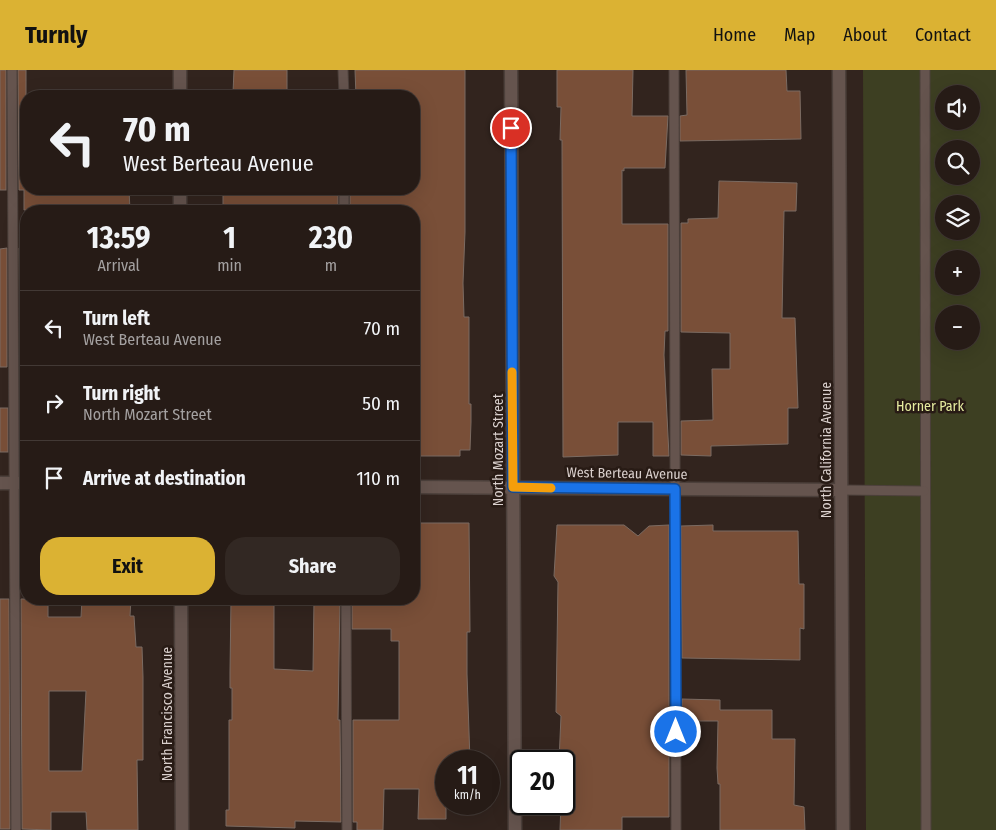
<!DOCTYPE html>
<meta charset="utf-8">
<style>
:root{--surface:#261b16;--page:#322823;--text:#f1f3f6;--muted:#a4a1a1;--line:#423935;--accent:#dbb233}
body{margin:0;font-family:"Fira Sans Condensed",sans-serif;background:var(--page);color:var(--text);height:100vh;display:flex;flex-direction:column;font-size:19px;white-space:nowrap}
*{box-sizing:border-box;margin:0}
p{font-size:16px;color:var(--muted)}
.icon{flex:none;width:28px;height:28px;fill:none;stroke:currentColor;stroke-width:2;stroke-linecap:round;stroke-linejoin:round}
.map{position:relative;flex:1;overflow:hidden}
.panel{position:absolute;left:20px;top:135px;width:400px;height:400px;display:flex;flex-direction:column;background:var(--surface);border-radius:20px;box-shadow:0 5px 20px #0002,0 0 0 1px var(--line)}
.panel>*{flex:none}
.hud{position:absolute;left:20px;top:20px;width:400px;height:105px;border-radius:20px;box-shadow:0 5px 20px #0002,0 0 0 1px var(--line);background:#261b16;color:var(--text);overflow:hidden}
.fabs{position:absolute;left:935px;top:15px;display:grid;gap:10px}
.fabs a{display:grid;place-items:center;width:45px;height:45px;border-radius:50%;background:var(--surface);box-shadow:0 5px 20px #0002,0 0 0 1px var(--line);font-size:25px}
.speed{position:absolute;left:435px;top:680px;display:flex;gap:10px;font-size:25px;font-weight:700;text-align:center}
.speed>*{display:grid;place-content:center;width:65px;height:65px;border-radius:50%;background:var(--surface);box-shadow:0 5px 20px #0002,0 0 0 1px var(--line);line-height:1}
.speed small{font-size:12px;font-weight:400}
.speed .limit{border:2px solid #111;border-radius:8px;background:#fff;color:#111}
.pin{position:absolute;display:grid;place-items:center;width:42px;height:42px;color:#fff;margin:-21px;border:2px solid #fff;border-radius:50%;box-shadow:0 1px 5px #0007}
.me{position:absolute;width:55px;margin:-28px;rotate:0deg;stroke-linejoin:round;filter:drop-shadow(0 0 4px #0008)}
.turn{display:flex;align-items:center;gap:18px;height:105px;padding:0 20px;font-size:22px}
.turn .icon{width:65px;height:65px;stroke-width:2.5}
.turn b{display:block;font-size:35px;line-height:42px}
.eta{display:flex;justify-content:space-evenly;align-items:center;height:85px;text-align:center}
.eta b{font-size:30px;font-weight:700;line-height:35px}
.primary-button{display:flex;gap:10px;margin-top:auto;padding:10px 20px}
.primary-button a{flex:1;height:58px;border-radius:20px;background:var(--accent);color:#111;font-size:20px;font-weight:700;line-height:58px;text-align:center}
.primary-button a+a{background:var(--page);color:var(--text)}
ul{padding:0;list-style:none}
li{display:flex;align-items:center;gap:15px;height:75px;padding:0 20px;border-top:1px solid var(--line)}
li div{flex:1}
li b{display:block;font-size:19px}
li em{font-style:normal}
header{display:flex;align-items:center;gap:30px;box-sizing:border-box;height:70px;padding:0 25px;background:var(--accent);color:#111}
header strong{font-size:24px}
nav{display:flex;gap:28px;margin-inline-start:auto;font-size:18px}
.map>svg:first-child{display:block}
.green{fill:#3d3f22;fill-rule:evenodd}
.building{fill:#794f38;stroke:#7b6b62;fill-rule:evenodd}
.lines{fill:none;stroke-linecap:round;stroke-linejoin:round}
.service-casing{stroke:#4c403b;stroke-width:11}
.minor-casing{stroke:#4c403b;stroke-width:15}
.tertiary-casing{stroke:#4c403b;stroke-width:15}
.service{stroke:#65544e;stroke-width:9}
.minor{stroke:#65544e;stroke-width:12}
.tertiary{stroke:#65544e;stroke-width:12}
.route-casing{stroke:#114b97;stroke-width:12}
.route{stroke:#1a73e8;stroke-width:9}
.slow{stroke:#f59e0b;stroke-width:9}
.labels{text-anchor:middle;stroke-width:5;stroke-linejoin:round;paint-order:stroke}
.park-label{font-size:14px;fill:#e5eb9f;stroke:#281b15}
.street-label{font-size:14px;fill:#dad0cd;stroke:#281b15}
</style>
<header>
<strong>Turnly</strong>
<nav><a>Home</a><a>Map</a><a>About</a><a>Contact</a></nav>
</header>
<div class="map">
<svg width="996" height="760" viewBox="0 0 996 760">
<rect width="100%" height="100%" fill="#32241e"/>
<path class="green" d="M863 0H996V760H866ZM944 24H971V51H944ZM944 79H971V106H944ZM944 134H971V161H944ZM944 189H971V216H944ZM944 244H971V271H944Z"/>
<g class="building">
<rect x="0" y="0" width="6" height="120"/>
<path d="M18 0H26V119H129L130 141 24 140V120H19Z"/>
<path d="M234 0H287V22L233 23Z"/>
<path d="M355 0H465V162L463 213 464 247H469V334H471V352L470 380H460V386H414V141H356V138H350V119H414V26H356Z"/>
<path d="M557 0H633L632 46H668L665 98H624V101L622 100V154H668V261H665L664 285 669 386H653V352H618V385L563 387 562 70H560L561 37H557Z"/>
<path d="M686 0H786L787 21H800L801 69 680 71V46L687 45Z"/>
<path d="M719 111 797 113 796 141H784L782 248H795L798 338H788V374L711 376V386L681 385V351L713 350 712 299H730V263L681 262V153H688V149L718 148Z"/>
<path d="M223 119H338V139L223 141Z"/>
<path d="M7 178V297H0V179Z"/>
<path d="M19 178H26V296H20Z"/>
<rect x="20" y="337" width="6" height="45"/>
<rect x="0" y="338" width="8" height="44"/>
<path d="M414 453H469L470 562H467V604L470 691H446V749H418L419 719H384L383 760H357V752H353V650H399V571H391V559H352V529H414Z"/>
<path d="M557 455H624L638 466 649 456 669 455V747H622V760H560L561 734H564V691H559L561 646 556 642 558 512 554 506Z"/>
<path d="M713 455V461H798L799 514H804V559L800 558V590L682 588 681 456Z"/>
<path d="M0 529H9L10 759H0Z"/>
<path d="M21 529H48V547H81L82 529H131L130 546H134L136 577H142L143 607V690H137L138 760H87L86 742H51V760L22 759ZM49 621H86L82 701H49Z"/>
<path d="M231 529H274V599L313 601 314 529H340L338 650H340L341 752 295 751V758L226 756V740H229V650H232V618H230V602Z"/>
<path d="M682 629 720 630V640H772V669H795L794 735 804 737 805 760H720V714H718L717 698 718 651H682Z"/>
</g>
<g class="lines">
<defs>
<g id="service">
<path d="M12 0 16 760"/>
<path d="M343 0 344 26"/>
<path d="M674 0 676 760"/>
<path d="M925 0 926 760"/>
<path d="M344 119V141"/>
<path d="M841 420 924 421"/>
<path d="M346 529 347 760"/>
</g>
<g id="minor">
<path d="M180 0V26"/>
<path d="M511 0 515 760"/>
<path d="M180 119V141"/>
<path d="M0 413H26"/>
<path d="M414 417 841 420"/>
<path d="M181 529 182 760"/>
</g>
<path id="tertiary" d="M839 0 843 760"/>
</defs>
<use href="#service" class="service-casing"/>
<use href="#minor" class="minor-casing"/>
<use href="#tertiary" class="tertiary-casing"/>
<use href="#service" class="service"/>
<use href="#minor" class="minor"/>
<use href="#tertiary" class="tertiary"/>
</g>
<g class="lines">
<defs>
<path id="route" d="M511 58 513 417 675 419 676 662"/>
</defs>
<use href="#route" class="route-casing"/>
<use href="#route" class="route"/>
<path class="slow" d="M512 302 513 417 551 418"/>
</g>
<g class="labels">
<g class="park-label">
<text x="930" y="341">Horner Park</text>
</g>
<g class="street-label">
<text transform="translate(498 380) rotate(-90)" y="5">North Mozart Street</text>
<text transform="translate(826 380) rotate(-90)" y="5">North California Avenue</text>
<text transform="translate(627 403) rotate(1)" y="5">West Berteau Avenue</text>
<text transform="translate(167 644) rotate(-90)" y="5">North Francisco Avenue</text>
</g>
</g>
</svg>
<div class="fabs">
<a><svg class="icon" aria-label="sound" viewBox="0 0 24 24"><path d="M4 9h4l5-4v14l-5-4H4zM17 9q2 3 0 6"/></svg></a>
<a><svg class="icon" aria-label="search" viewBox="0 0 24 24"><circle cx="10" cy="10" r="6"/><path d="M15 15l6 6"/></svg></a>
<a><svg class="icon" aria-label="layers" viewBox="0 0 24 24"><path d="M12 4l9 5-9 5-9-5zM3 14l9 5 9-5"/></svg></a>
<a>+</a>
<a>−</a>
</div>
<div class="speed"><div>11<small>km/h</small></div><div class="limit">20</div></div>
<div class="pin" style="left:511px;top:58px;background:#d93025"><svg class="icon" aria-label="arrive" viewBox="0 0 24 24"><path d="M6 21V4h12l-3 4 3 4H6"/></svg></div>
<svg class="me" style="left:676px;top:662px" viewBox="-20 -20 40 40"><circle r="17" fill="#1a73e8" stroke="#fff" stroke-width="3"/><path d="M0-11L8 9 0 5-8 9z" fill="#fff"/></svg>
<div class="hud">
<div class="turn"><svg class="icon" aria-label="left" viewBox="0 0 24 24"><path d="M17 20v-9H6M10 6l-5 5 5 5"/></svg><div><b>70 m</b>West Berteau Avenue</div></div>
</div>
<section class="panel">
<div class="eta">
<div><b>13:59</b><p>Arrival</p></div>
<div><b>1</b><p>min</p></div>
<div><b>230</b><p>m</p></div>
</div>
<ul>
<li><svg class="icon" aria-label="left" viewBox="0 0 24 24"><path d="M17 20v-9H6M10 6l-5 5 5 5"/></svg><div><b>Turn left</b><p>West Berteau Avenue</p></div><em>70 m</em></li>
<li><svg class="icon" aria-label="right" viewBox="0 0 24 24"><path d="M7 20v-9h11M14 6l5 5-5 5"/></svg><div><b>Turn right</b><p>North Mozart Street</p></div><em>50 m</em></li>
<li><svg class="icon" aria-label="arrive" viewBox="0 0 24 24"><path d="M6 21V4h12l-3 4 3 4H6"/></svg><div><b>Arrive at destination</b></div><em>110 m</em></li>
</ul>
<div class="primary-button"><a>Exit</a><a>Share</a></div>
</section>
</div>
